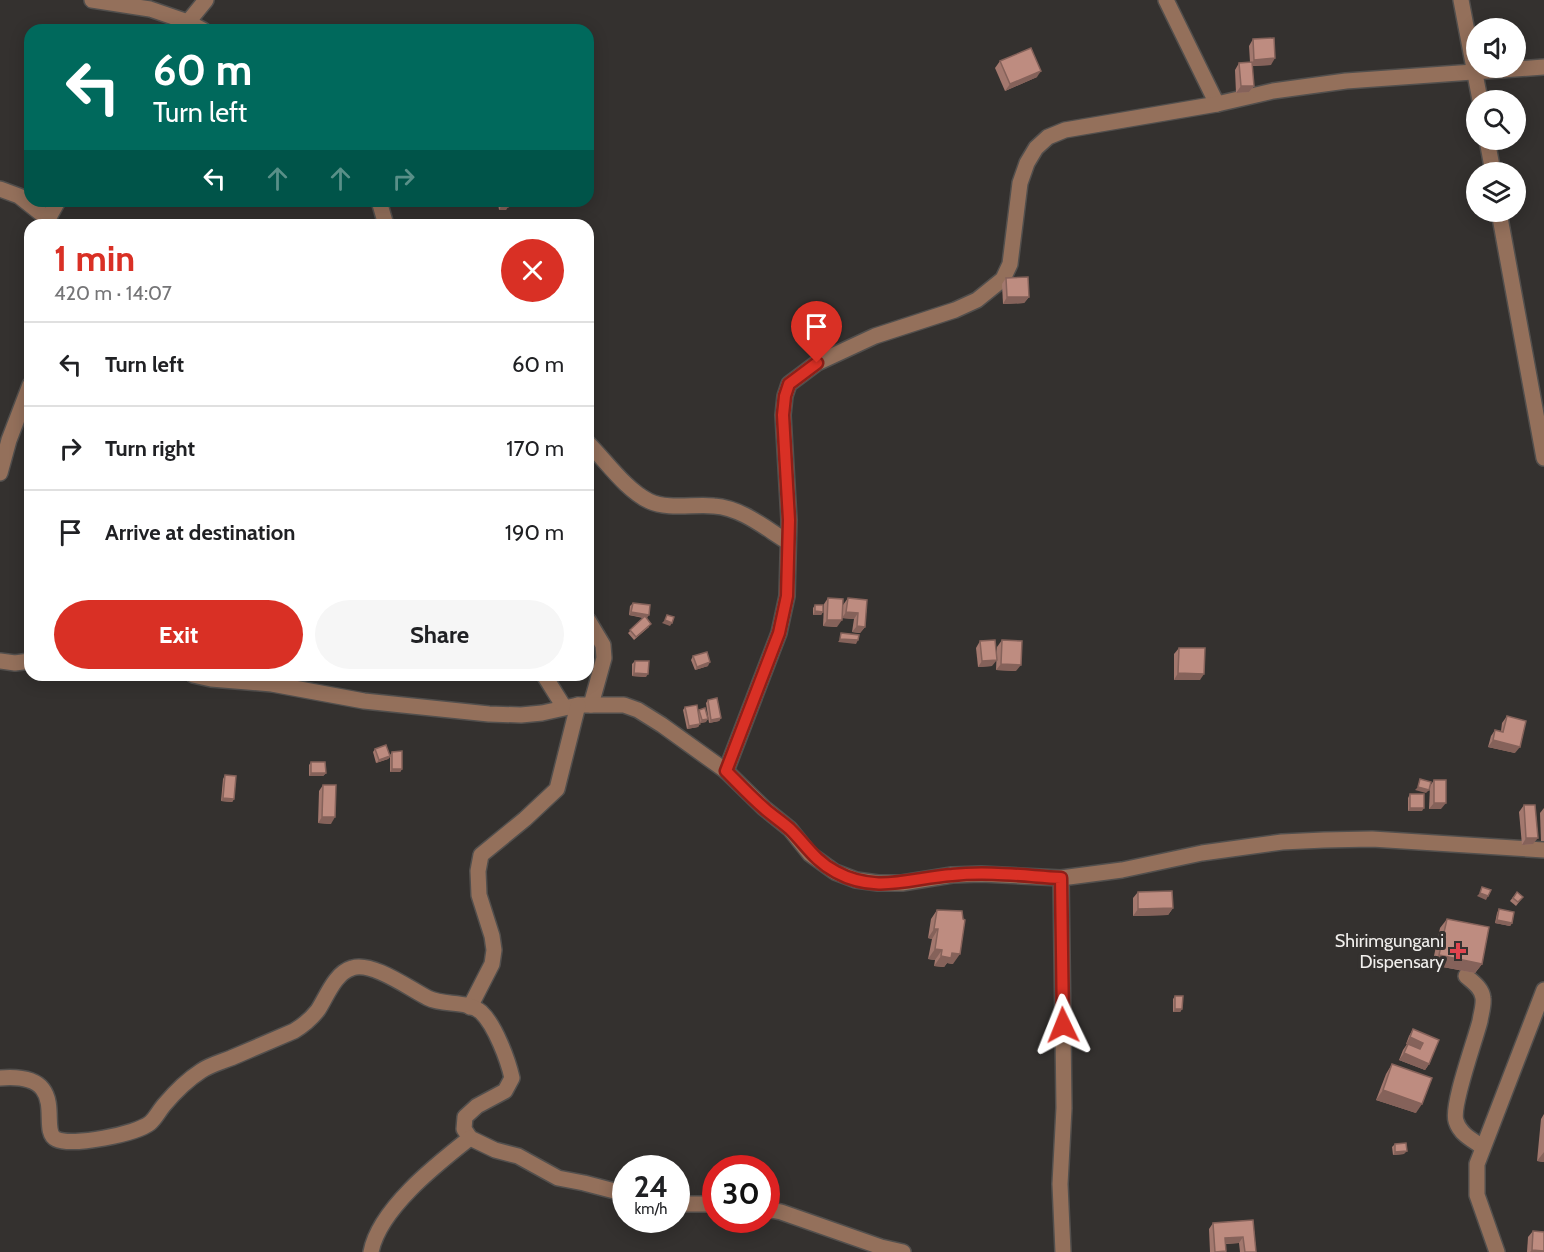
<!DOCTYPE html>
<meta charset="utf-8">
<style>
:root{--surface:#fff;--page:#f6f6f6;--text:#202124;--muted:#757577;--line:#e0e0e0;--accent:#d93025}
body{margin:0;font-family:Cabin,sans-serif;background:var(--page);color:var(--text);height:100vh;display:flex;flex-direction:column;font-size:22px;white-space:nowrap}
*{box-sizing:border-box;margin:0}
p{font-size:20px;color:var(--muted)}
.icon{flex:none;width:33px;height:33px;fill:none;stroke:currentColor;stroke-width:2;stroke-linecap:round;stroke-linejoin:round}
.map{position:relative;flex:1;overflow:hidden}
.panel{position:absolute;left:24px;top:219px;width:570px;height:462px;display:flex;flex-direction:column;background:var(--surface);border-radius:18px;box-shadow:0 3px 15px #0003}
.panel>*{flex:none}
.hud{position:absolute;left:24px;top:24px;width:570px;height:183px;border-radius:18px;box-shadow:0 3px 15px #0003;background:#00695c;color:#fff;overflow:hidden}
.tools{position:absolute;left:1466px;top:18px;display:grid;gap:12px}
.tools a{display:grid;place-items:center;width:60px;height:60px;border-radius:50%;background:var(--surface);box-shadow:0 3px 15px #0003;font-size:30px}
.speed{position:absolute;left:612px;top:1155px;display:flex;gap:12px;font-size:30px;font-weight:700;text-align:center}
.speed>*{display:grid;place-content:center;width:78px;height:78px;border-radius:50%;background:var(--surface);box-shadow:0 3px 15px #0003;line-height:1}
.speed small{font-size:15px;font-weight:400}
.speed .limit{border:9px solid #d22;background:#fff;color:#111}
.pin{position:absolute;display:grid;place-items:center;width:51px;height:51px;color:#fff;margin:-62px -26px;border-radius:50% 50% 50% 0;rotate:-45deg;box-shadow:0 0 6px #0007}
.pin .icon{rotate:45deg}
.me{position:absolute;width:66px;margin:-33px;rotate:358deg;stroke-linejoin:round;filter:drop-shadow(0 0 4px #0008)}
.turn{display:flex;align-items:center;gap:21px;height:126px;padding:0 30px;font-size:27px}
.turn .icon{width:78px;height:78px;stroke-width:2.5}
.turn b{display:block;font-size:42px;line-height:51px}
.lanes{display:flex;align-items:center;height:57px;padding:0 30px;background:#0003;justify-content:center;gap:30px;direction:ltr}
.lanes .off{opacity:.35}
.round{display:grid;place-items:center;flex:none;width:63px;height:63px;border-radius:32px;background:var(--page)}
.head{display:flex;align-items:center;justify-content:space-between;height:102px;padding:0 30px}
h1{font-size:36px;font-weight:700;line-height:45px;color:var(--accent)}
.action{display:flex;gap:12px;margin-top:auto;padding:12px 30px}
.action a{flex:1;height:69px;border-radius:36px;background:var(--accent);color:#fff;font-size:24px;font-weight:700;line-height:69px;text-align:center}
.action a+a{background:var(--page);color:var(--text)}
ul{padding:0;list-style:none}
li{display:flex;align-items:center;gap:18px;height:84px;padding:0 30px;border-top:2px solid var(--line)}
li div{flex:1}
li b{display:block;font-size:22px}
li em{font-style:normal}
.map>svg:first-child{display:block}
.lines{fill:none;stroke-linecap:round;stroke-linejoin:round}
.minor-casing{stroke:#524f4d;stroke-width:18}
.minor{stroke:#94705b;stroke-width:15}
.wall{fill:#a3786e}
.shaded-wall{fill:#85625a}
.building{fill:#be8c80;stroke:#85625a;stroke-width:1.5}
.route-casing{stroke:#8d1f18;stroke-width:15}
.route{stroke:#d93025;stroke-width:10}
.health-dot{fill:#e0444e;stroke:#34312f;stroke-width:2}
.labels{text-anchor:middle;stroke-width:6;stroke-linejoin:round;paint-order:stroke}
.poi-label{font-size:18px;fill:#f1efed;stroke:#34312f;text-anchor:end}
</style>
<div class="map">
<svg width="1544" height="1252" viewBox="0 0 1544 1252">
<rect width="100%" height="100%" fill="#34312f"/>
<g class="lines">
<defs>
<g id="minor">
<path d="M92 0 150 9 188 22 203 30"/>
<path d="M1166 0 1217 104"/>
<path d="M1461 0 1480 100"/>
<path d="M175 30 188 22 206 0"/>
<path d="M1487 140 1493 172"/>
<path d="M0 189 19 196 48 219"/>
<path d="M379 201 386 225"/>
<path d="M1499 212 1544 458"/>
<path d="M48 225V219L58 201"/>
<path d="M588 443C606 461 626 490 649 501 668 510 693 504 714 506 742 508 765 528 788 542"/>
<path d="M0 473 9 440 30 385"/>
<path d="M588 620 603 645 604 658 591 705"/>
<path d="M0 661 15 663 30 661"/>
<path d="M193 675 211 679 272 684 364 701 489 714 521 715 542 713 578 705H624L638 710 662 725 726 771 764 808 790 829 810 854 835 872 856 880 878 883H902L952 875 981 874 1061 878 1122 870 1202 853 1282 842 1324 840 1372 839 1544 850"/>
<path d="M544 675 564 707"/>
<path d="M726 771 779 633 787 596 789 520 783 415 785 396 789 384 817 363 875 336 955 310 977 300 1003 279 1010 264 1020 183 1027 163 1036 148 1048 137 1065 130 1217 104 1273 91 1346 81 1544 67"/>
<path d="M1061 878 1064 1108 1060 1184 1063 1252"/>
<path d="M1466 976C1473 982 1482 988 1483 998 1484 1005 1481 1014 1480 1021 1475 1041 1451 1106 1456 1121 1460 1134 1472 1140 1483 1147"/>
<path d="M470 1007 492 964 494 950 492 936 479 895 478 871 481 855 525 819 557 789 578 705"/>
<path d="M0 1078C73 1072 37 1130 56 1139 72 1147 136 1134 150 1123 155 1119 159 1111 164 1105 175 1092 187 1080 201 1071 210 1065 221 1062 231 1058 252 1049 273 1040 294 1031 304 1025 311 1019 318 1010 327 996 335 973 352 968 372 961 410 989 428 998 444 1006 467 1000 481 1012 495 1025 508 1060 512 1078L505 1091 477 1106 465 1117 464 1129 470 1138 495 1150 518 1156 558 1178 584 1183 626 1194"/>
<path d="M676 1204H716"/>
<path d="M766 1209 781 1212 881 1247 903 1252"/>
<path d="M371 1252C379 1209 437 1164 470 1138"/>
<path d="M1497 1252 1477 1195V1164L1544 990"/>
</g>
</defs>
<use href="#minor" class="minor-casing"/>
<use href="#minor" class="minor"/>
</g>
<g class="wall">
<path d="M1253 39 1271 65 1252 66 1254 86 1249 92 1236 93 1235 70 1239 63 1250 62 1249 46Z"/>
<path d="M1000 61 1037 77 1005 91 995 68Z"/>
<path d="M500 201H508L506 210H499L498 203Z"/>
<path d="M1006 278 1029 297 1024 303 1003 304 1002 284Z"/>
<path d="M828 598 837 627 823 626 824 604Z"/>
<path d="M848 598 867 600 865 627 860 633 852 632 854 619 842 618 843 605Z"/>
<path d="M633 603 646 618 649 627 634 640 628 633 643 618 629 615 630 606Z"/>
<path d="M815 605 823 612 821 615H813V608Z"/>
<path d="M1002 640 1016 671 996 670 997 647Z"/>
<path d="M980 641 992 666 978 667 976 648Z"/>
<path d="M1179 648 1200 680H1174V654Z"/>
<path d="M693 656 708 666 695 670 691 660Z"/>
<path d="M635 661 646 677 632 676V664Z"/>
<path d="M708 700 721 718 719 721 709 723 706 703Z"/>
<path d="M685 707 698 712 699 710 706 722 700 723 698 727 687 729 683 710Z"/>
<path d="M1507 716 1515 753 1488 747 1491 736 1495 730 1501 731 1502 723Z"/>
<path d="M375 749 390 755 392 752 402 769 400 772H390V757L388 759 376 763 373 752Z"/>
<path d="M311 762 326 773 323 776H309V765Z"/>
<path d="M225 775 234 799 232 802 221 801 223 779Z"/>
<path d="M1434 780 1441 809H1429L1430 786Z"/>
<path d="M323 785 331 824 318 823 319 791Z"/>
<path d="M1410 794 1422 811H1408V798Z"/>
<path d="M1524 805 1533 844 1522 845 1519 812Z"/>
<path d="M1544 808V841H1541L1540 813Z"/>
<path d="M1138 892 1173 908 1168 915 1133 916V898Z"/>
<path d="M1517 892 1523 897 1516 906 1510 901Z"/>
<path d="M1499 909 1512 923 1510 926 1495 923 1497 913Z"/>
<path d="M937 910 953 964 947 963 944 967 934 966 935 960 928 959 932 939 928 938 931 919Z"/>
<path d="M1447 919 1482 964 1475 973 1432 965 1440 928Z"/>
<path d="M1175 996 1182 1009 1180 1012H1173V999Z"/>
<path d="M1413 1029 1439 1040 1429 1064 1425 1070 1399 1060 1403 1050 1407 1044H1406L1409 1036Z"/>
<path d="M1392 1064 1416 1113 1376 1100 1386 1074Z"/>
<path d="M1544 1114V1162L1537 1161 1541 1119Z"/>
<path d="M1395 1144 1404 1154 1393 1155 1392 1147Z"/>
<path d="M1253 1220 1256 1252H1240L1239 1243 1226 1244V1252H1210L1209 1229 1213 1223Z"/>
<path d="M1533 1231 1544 1252H1527L1528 1237Z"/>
</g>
<g class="shaded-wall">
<path d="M1275 58 1271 65 1250 66 1254 60Z"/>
<path d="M1041 71 1037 77 1005 91 1010 84Z"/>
<path d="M1241 86H1254L1249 92 1236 93Z"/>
<path d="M501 207H508L506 210H499Z"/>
<path d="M1007 297H1029L1024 303 1003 304Z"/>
<path d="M815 611 823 612 821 615H813Z"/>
<path d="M631 612 649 615 647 618 629 615Z"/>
<path d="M846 612 858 613 854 619 842 618Z"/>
<path d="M665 620 672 623 670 626 662 623Z"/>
<path d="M827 620H842L837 627 823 626Z"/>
<path d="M857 626 865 627 860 633 852 632Z"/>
<path d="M840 639 858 640 856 644 838 642Z"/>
<path d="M997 660 992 666 978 667 982 661Z"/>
<path d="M710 662 708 666 695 670 697 667Z"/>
<path d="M1001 664 1021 665 1016 671 996 670Z"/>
<path d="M634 673 648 674 646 677 632 676Z"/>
<path d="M1178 673 1204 674 1200 680H1174Z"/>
<path d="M556 675 566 677 563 680 554 678Z"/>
<path d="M721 718 719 721 709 723 711 720Z"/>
<path d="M708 719 706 722 700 723 702 720Z"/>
<path d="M700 724 698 727 687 729 689 726Z"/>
<path d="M1493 740 1520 747 1515 753 1488 747Z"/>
<path d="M390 756 388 759 376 763 379 760Z"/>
<path d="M392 769H402L400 772H390Z"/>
<path d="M311 773H326L323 776H309Z"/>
<path d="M1418 787 1429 790 1426 793 1415 790Z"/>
<path d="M223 798 234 799 232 802 221 801Z"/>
<path d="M1434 803H1446L1441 809H1429Z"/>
<path d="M1410 808H1424L1422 811H1408Z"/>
<path d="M322 817H335L331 824 318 823Z"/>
<path d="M1526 838H1538L1533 844 1522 845Z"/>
<path d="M1480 893 1488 896 1486 900 1477 896Z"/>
<path d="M1173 908 1168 915 1133 916 1138 909Z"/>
<path d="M1497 920 1512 923 1510 926 1495 923Z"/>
<path d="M934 929H938L932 939 928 938Z"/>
<path d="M935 949 942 950 935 960 928 959Z"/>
<path d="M952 953 960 954 953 964 947 963 944 967 934 966 941 956Z"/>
<path d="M1439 955 1482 964 1475 973 1432 965Z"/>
<path d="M1175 1009H1182L1180 1012H1173Z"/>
<path d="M1410 1037 1423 1043 1419 1049 1406 1044Z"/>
<path d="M1404 1053 1429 1064 1425 1070 1399 1060Z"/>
<path d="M1383 1090 1422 1104 1416 1113 1376 1100Z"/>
<path d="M1407 1151 1404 1154 1393 1155 1395 1152Z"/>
<path d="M1544 1152V1162L1537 1161Z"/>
<path d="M1243 1237 1239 1243 1221 1244 1225 1238Z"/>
<path d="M1532 1250 1544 1251V1252H1530Z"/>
</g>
<g class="building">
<path d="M71 26 91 28 90 30H71Z"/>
<path d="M1274 38 1275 58 1254 60 1253 39Z"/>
<path d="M1031 48 1041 71 1010 84 1000 61Z"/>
<path d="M1252 62 1254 86H1241L1239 63Z"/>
<rect x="501" y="201" width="7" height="6"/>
<path d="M488 221 489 225H468Z"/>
<path d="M1028 277 1029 297H1007L1006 278Z"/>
<path d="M828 598 843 599 842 620H827Z"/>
<path d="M848 598 867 600 865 627 857 626 858 613 846 612Z"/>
<path d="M633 603 650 605 649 615 631 612Z"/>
<path d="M815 605H823V612L815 611Z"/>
<path d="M667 615 674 617 672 623 665 620Z"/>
<path d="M645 616 651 624 636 637 630 630Z"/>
<path d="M841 633 859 635 858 640 840 639Z"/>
<path d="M995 640 997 660 982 661 980 641Z"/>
<path d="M1002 640 1022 641 1021 665 1001 664Z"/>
<path d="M1179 648H1205L1204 674 1178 673Z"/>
<path d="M707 652 710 662 697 667 693 656Z"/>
<path d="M635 661H649L648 674 634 673Z"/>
<path d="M717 698 721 718 711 720 708 700Z"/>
<path d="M697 705 700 724 689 726 685 707Z"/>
<path d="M705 708 708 719 702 720 699 710Z"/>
<path d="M1507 716 1526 721 1520 747 1493 740 1495 730 1503 732Z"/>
<path d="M386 745 390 756 379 760 375 749Z"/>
<path d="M402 751V769H392V752Z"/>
<path d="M311 762H325L326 773H311Z"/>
<path d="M225 775 236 776 234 799 223 798Z"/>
<path d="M1420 779 1431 782 1429 790 1418 787Z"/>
<rect x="1434" y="780" width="12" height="23"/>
<path d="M323 785H336L335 817H322Z"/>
<rect x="1410" y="794" width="14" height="14"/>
<path d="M1524 805H1535L1538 838H1526Z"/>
<path d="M1482 887 1491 890 1488 896 1480 893Z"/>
<path d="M1172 891 1173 908 1138 909V892Z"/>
<path d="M1517 892 1523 897 1518 902 1513 898Z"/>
<path d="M1499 909 1514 912 1512 923 1497 920Z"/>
<path d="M937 910 962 911 963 919 965 920 960 954 952 953 951 958 941 956 942 950 935 949 938 929H934Z"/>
<path d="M1447 919 1489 927 1482 964 1439 955Z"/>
<path d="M1175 996H1183L1182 1009H1175Z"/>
<path d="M1413 1029 1439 1040 1429 1064 1404 1053 1408 1044 1420 1049 1423 1043 1410 1037Z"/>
<path d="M1392 1064 1432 1078 1422 1104 1383 1090Z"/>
<path d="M1406 1143 1407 1151 1395 1152V1144Z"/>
<path d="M1253 1220 1256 1252H1245L1243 1237 1225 1238 1226 1251 1215 1252 1213 1223Z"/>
<path d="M1533 1231 1544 1232V1251L1532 1250Z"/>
</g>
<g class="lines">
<defs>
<path id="route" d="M817 363 789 384 785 396 783 415 789 520 787 596 779 633 726 771C739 784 751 797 765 809 773 816 782 822 790 829 806 845 815 861 836 872 876 894 911 878 952 875 988 871 1025 876 1061 878L1063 1025"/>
</defs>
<use href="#route" class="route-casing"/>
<use href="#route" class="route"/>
</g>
<path class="health-dot" d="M1455 942h6v6h6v6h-6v6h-6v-6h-6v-6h6z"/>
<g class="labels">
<g class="poi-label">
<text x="1444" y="947">Shirimgungani<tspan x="1444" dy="21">Dispensary</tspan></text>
</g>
</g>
</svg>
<div class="tools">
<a><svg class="icon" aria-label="sound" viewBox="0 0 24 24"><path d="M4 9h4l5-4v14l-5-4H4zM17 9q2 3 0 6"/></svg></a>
<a><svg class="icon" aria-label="search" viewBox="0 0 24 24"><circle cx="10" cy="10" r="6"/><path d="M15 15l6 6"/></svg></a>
<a><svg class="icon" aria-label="layers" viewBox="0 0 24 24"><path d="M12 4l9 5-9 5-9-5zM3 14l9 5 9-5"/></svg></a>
</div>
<div class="speed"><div>24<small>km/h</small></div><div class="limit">30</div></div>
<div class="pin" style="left:817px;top:363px;background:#d93025"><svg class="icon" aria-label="arrive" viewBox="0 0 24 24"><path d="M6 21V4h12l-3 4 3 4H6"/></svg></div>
<svg class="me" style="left:1063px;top:1025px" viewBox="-20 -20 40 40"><path d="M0-17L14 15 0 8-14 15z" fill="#d93025" stroke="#fff" stroke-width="4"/></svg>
<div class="hud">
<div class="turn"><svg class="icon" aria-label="left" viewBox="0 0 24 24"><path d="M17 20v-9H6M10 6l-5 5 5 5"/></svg><div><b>60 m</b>Turn left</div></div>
<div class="lanes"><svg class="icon" aria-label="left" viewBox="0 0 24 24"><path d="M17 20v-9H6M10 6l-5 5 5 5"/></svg><svg class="icon off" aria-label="ahead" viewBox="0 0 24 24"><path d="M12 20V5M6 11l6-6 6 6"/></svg><svg class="icon off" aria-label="ahead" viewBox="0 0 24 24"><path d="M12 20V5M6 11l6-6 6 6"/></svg><svg class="icon off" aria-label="right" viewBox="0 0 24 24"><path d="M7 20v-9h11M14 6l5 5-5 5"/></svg></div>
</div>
<section class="panel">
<div class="head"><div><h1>1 min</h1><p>420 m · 14:07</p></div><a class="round" style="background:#d93025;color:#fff"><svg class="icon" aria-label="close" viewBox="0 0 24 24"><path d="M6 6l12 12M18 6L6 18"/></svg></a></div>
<ul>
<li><svg class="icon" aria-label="left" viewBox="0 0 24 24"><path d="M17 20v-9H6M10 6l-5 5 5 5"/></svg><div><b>Turn left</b></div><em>60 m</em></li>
<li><svg class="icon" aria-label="right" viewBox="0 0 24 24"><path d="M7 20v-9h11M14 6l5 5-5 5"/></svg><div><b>Turn right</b></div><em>170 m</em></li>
<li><svg class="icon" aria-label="arrive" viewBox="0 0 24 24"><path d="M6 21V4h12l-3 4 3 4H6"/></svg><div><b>Arrive at destination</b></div><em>190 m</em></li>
</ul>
<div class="action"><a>Exit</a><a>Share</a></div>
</section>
</div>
